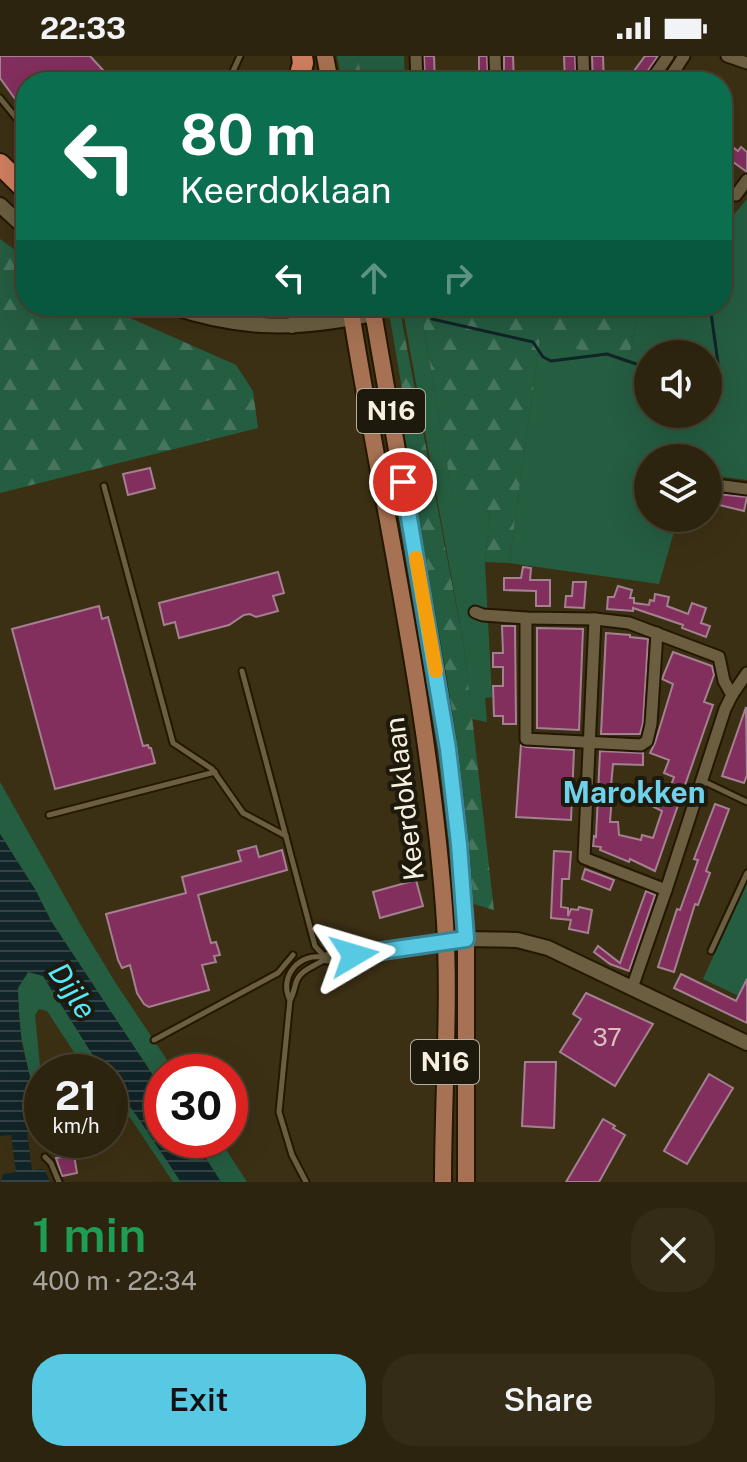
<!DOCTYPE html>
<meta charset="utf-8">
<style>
:root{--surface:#2d240f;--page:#352c18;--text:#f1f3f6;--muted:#a7a49e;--line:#48412f;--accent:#57c9e2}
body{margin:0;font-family:"Public Sans",sans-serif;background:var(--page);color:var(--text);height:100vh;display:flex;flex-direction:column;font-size:30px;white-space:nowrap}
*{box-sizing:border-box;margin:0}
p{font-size:26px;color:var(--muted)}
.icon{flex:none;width:44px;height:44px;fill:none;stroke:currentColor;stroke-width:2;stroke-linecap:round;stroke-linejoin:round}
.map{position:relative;height:1126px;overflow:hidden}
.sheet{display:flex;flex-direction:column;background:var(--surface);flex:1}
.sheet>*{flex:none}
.guide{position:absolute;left:16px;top:16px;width:716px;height:244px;border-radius:32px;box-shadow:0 8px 32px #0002,0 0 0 2px var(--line);background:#0b6e4f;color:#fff;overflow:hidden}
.controls{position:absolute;left:634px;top:284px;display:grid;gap:16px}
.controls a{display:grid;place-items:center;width:88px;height:88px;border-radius:50%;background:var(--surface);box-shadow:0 8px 32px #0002,0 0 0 2px var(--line);font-size:40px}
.speed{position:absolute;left:24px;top:998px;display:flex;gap:16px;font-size:40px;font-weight:700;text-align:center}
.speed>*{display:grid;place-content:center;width:104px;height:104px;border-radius:50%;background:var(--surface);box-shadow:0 8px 32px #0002,0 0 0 2px var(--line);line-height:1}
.speed small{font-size:20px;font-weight:400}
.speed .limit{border:12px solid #d22;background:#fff;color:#111}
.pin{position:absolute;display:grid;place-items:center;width:68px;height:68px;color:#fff;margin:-34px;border:4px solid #fff;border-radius:50%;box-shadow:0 2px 8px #0007}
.me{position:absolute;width:88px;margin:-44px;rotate:83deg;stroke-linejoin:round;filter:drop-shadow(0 0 6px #0008)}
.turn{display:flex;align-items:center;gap:28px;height:168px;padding:0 32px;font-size:36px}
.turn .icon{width:104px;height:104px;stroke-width:2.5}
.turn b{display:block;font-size:56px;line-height:68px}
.lanes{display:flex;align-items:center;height:76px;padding:0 32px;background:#0003;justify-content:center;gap:40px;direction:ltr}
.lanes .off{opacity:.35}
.round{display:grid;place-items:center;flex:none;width:84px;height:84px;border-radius:32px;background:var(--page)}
.head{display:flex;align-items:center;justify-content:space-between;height:136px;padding:0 32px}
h1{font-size:48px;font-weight:600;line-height:60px;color:#1e9e55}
.cta{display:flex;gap:16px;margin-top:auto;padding:16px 32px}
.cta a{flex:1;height:92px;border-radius:32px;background:var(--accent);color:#111;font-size:32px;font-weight:600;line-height:92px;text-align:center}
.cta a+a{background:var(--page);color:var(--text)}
.status{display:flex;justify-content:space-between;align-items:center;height:56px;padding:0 40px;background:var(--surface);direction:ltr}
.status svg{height:22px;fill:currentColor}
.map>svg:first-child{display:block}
.green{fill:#255d41;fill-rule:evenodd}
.forest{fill:url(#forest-firs)}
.water{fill:url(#water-rules)}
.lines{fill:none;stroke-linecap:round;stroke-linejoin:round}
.stream{stroke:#112427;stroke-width:3}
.building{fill:#822f5e;stroke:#a38191;stroke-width:2}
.lane-casing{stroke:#231700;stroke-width:9}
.street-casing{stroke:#231700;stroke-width:15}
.secondary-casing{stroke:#231700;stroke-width:18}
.primary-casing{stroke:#231700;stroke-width:20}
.highway-casing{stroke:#231700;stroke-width:24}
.lane{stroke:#6b5e41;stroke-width:5}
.street{stroke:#6b5e41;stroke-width:11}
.secondary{stroke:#6b5e41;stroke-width:14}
.primary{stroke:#a77253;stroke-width:16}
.highway{stroke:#cf7f5f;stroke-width:20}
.route-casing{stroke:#398393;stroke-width:20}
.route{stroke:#57c9e2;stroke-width:14}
.slow{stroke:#f59e0b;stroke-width:14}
.labels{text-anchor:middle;stroke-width:8;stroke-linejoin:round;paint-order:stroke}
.number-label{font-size:24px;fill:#dac0bf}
.shield{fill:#1e190d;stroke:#b6b0a0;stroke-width:2}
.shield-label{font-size:26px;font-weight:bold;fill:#f7f0df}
.street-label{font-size:28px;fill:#f7f0df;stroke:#1e190d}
.neighbourhood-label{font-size:30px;font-weight:bold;fill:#6dd2ea;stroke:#1e190d}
.water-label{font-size:30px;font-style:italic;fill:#55e7fc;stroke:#1e190d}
</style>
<div class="status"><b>22:33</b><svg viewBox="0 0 49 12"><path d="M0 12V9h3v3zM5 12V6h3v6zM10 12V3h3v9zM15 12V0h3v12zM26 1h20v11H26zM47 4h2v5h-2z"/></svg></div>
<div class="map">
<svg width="747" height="1126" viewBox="0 0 747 1126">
<defs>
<pattern id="forest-firs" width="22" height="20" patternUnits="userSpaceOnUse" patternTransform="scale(2)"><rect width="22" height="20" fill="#255d41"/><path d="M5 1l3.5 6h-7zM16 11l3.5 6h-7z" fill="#45755c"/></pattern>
<pattern id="water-rules" width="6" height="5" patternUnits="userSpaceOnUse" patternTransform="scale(2)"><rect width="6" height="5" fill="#112427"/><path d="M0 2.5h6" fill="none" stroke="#344446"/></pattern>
</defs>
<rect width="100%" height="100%" fill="#3c3014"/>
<g class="green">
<path d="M358 0H404L405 26H362Z"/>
<path d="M747 143V424L708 419V402H648V462H678L659 528 509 507 540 282 628 307 639 250H722V173ZM648 298H708V358H648Z"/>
<path d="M402 250H420L454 448 490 456 485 507 492 641 485 642 487 666 472 663 464 590Z"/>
<path d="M0 726 83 873 115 926 175 1016H162V1033L51 865 36 835 0 778Z"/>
<path d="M747 826V944L703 923Z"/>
<path d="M28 916 39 917 43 920 104 1016H87L47 955 39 953 35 959 36 969 42 1030 32 1031 21 980 18 942V932Z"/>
<path d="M110 1024 137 1060 181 1126H173L127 1057 110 1049Z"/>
<path d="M194 1084H220L247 1126H221Z"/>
</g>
<g class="forest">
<path d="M337 0H358L362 26H342Z"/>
<path d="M0 183 26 202V250H103L236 309 253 335 258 372 0 437Z"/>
<path d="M388 250H399L464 590 494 854 470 847 441 592 396 334 402 333Z"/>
<path d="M420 250H639L628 307 540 283 509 507 485 506 490 456 454 449Z"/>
</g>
<path class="water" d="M0 778 36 835 51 865 162 1033V1084H194L221 1126H181L137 1060 110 1024V1016H104L99 1009 43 920 28 916 18 932 19 960 22 989 42 1068 41 1074 27 1077 32 1114 44 1113 50 1126H1L3 1118 16 1116 11 1079 0 1080Z"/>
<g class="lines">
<g class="stream">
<path d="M710 250 718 307 715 338"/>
<path d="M432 263 533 286 543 301 551 305 607 298 648 312"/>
</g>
</g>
<g class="building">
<path d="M0 0H90L114 26H26V58L0 22Z"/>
<path d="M424 0H434L435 26H425Z"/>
<path d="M479 0H487L488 26H479Z"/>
<path d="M504 0H513L514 26H504Z"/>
<path d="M564 0H575L576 26H565Z"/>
<path d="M592 0H603L604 26H593Z"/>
<path d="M645 0H658L640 26H626Z"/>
<path d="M722 83 738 95 741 91 747 96V116L722 98Z"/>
<path d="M150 412 155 432 128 439 123 418Z"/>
<path d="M717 438 747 441 744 455 715 448Z"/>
<path d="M523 511 531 512 530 524H550V550H536V535L504 534V522H521Z"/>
<path d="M278 516 284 537 273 540 278 555 256 561 250 558 244 559 229 569 179 582 175 566 164 569 159 547Z"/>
<path d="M573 526H586L584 552 565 551 566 540H572Z"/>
<path d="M618 530 632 534 630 542H634V547L649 549 650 544 654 545 655 538 669 541 667 550 688 558 692 547 706 552 701 567 710 570 706 581 682 572 683 569 633 552V555L607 553 608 541H614Z"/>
<path d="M99 550 102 563 108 561 143 690 148 689 149 692H151L155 707 55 733 12 573Z"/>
<path d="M502 570H515L516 668H503V660H494L493 630H503V611H493V597H503Z"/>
<path d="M537 572 583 573 579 674 537 672Z"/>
<path d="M606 577 630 579V581L648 583 643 667 640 678H601Z"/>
<path d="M673 596 712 610 714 619 704 646 713 649 655 815 630 803 629 806 600 794 601 791 593 790 594 780 596 781 600 695 643 697V709L613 708 611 731 621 732V739H612L610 766H618L619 779 641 784 642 779 653 782 662 755 652 750 660 731 669 735 674 721 664 717 669 704 650 697 655 687 673 628 662 623Z"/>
<path d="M746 651 747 719 744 727 722 720Z"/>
<path d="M521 689 526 691 574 694 571 764 516 761Z"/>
<path d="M715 748 729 753 706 815 710 817 698 849 695 848 674 916 658 911 677 853 680 854 698 804 694 803Z"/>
<path d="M256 790 259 801 282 794 287 814 198 839 211 887 216 886 220 899 214 900 216 906 202 909 209 934 149 951 144 948 137 937 130 909 122 912 118 904 106 858 186 837 182 821 241 805 238 795Z"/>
<path d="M554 795 571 796 569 823H562L561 851 568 852V860L571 853 578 854 579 851 592 854 588 877 569 873 571 864 551 862Z"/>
<path d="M585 813 614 824 610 834 582 823Z"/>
<path d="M416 824 423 850 380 862 373 836Z"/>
<path d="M646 835 655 839 629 915 610 908 594 896 598 890 620 907Z"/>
<path d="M681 918 736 945 747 923V967L674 932Z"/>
<path d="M586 937 653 968 615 1030 560 996 581 963 573 958Z"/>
<path d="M525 1006H556L554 1072 522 1070Z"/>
<path d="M709 1018 733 1032 687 1108 664 1095Z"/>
<path d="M603 1063 615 1070 613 1072 625 1079 599 1126H566Z"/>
<path d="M74 1099 77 1117 62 1120 56 1102Z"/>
</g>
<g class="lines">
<defs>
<g id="lane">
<path d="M228 26 240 0"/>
<path d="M0 42 26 74"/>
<path d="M104 430 173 687 212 713 243 757 286 780"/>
<path d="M242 615 315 890 325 901"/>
<path d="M703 725 747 746"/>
<path d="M49 759 215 716"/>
<path d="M711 895 747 817"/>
<path d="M290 944C278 921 300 895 325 902"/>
<path d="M154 984 278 917 293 899"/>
<path d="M45 1101 51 1107 59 1126"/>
<path d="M306 1126 292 1099 279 1056 290 944C294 938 294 931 297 924 302 913 316 910 325 903"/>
</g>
<g id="street">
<path d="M416 0 417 26"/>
<path d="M495 0 496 26"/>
<path d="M583 0 584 26"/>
<path d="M727 0 747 7"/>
<path d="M650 26 668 0"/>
<path d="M667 26 684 0"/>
<path d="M722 134 736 139 747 124"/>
<path d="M708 428 747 433"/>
<path d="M475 556 483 559 526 562 595 563 629 567 719 601 724 625 732 639"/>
<path d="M526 562V683L641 689 647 685 651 668 657 577"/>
<path d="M595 563 584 802 666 834"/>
<path d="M326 902 405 892 446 885"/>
<path d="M632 932 666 834 725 653 732 639 747 617"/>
</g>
<g id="secondary">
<path d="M0 149 26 173"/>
<path d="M170 250C241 275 300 274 373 258"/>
<path d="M292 270 305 250"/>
<path d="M446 885 466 883 517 884 548 892 747 987"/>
</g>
<g id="primary">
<path d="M325 0 330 26"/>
<path d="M350 250C383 455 431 658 445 866 450 952 443 1040 443 1126"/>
<path d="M372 250 436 619 448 693 459 788 466 883V1126"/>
</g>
<g id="highway">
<path d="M298 26 303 7 302 0"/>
<path d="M0 108 26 134"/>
</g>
</defs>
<use href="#lane" class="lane-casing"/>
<use href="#street" class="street-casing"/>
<use href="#secondary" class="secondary-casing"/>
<use href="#primary" class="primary-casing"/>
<use href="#highway" class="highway-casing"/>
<use href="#lane" class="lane"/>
<use href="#street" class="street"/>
<use href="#secondary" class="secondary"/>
<use href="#primary" class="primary"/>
<use href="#highway" class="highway"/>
</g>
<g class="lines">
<defs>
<path id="route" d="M354 899 466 883 459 788 448 693 403 426"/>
</defs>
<use href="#route" class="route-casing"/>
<use href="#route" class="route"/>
<path class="slow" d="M416 502 436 615"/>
</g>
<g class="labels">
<g class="number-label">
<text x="607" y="990">37</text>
</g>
<g class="shield">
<rect x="357" y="333" width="68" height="44" rx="6"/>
<rect x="411" y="984" width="68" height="44" rx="6"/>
</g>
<g class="shield-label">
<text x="391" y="364">N16</text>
<text x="445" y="1015">N16</text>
</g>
<g class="street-label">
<text transform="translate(404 743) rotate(-97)" y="10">Keerdoklaan</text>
</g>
<g class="neighbourhood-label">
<text x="634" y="747">Marokken</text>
</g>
<g class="water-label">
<text transform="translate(72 935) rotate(56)" y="10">Dijle</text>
</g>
</g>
</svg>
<div class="controls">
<a><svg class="icon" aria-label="sound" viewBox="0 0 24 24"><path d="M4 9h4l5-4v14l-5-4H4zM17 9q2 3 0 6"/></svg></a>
<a><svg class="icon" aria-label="layers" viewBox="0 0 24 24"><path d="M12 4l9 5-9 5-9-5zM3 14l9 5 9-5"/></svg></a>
</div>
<div class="speed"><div>21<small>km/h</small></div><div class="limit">30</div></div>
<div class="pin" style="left:403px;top:426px;background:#d93025"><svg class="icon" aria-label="arrive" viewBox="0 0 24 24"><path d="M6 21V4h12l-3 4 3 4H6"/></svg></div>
<svg class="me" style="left:354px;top:899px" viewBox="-20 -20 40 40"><path d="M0-17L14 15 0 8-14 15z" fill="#57c9e2" stroke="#fff" stroke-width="4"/></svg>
<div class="guide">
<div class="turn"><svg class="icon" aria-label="left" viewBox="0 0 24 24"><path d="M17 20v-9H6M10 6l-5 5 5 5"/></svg><div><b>80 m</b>Keerdoklaan</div></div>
<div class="lanes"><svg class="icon" aria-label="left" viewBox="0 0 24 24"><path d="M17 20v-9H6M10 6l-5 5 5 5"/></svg><svg class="icon off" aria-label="ahead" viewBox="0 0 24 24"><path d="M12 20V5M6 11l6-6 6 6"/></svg><svg class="icon off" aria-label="right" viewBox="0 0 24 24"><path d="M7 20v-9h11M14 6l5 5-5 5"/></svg></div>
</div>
</div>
<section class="sheet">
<div class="head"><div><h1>1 min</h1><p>400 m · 22:34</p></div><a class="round"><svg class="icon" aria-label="close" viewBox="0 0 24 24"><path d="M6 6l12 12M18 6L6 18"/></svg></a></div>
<div class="cta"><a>Exit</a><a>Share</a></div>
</section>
